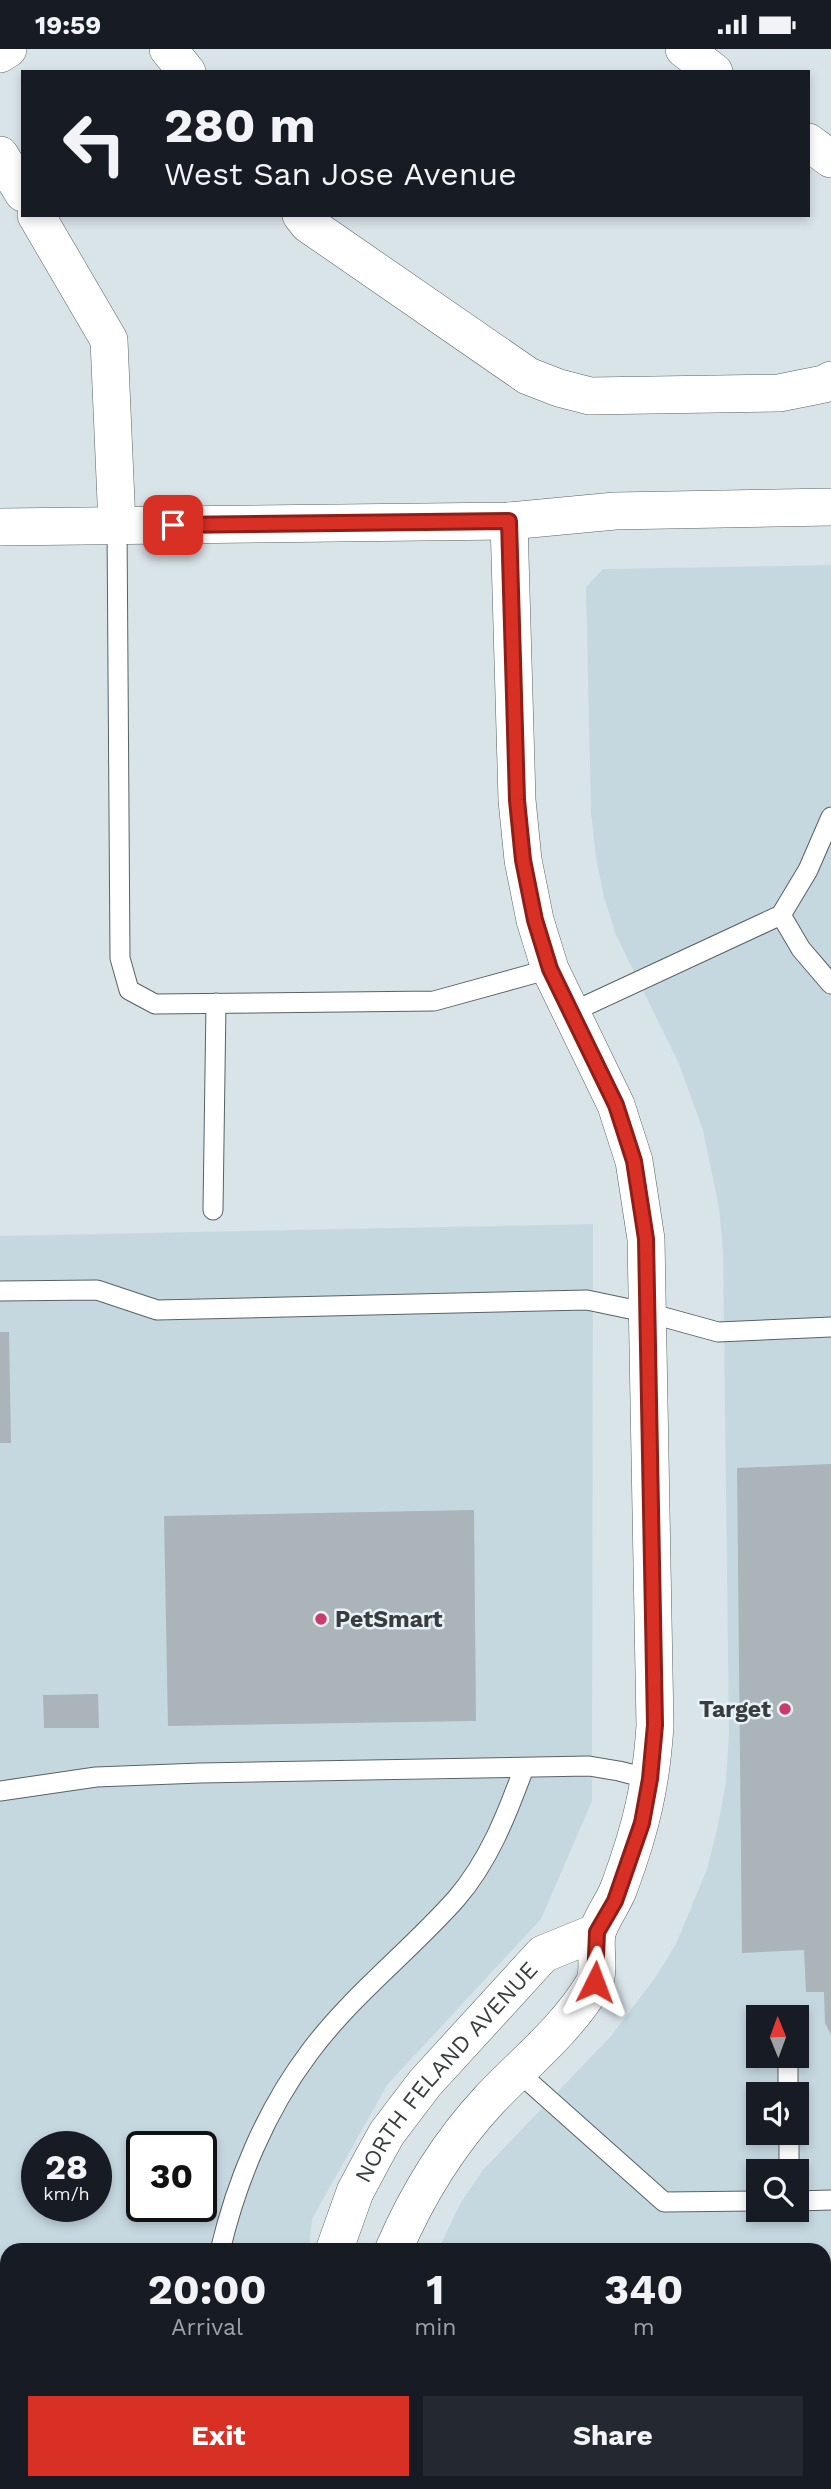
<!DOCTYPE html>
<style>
:root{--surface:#171b24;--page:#242831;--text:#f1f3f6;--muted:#9ea1a6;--accent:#d93025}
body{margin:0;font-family:"Work Sans",sans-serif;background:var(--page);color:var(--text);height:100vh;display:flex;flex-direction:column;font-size:26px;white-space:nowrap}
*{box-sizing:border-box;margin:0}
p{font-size:23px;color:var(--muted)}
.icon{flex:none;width:38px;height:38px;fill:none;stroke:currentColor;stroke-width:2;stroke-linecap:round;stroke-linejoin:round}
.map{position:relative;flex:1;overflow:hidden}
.drawer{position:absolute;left:0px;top:2194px;width:831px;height:247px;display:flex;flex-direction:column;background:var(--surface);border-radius:21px 21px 0 0;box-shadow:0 4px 10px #0003}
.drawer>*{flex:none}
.hud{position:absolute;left:21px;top:21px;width:789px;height:147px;border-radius:0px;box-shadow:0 4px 10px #0003;background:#171b24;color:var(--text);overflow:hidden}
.needle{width:46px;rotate:359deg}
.buttons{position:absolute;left:746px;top:1956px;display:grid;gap:14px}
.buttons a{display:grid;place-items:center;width:63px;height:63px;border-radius:0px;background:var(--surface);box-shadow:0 4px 10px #0003;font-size:35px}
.speed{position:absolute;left:21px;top:2082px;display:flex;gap:14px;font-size:35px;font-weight:700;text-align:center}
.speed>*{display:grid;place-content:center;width:91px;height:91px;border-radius:50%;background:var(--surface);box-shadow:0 4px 10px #0003;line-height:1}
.speed small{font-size:18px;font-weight:400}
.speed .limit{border:4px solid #111;border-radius:10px;background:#fff;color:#111}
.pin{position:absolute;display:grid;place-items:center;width:60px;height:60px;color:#fff;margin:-30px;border-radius:14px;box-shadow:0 4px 10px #0006}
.me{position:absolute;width:77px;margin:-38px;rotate:3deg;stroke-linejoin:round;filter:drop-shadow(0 0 5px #0008)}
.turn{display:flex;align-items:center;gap:24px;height:147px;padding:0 28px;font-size:32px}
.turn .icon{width:91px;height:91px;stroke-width:2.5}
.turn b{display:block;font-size:49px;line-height:60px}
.eta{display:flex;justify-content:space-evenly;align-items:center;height:119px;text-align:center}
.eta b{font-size:42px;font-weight:700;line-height:49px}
.primary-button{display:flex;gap:14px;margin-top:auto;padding:14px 28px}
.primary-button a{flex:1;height:80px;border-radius:0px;background:var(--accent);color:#fff;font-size:28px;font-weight:700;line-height:80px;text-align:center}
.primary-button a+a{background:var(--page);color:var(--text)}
.status{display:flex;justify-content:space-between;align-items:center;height:49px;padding:0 35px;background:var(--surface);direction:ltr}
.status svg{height:19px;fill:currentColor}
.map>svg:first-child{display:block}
.built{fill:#c5d8e0;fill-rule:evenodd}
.building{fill:#aab4b9}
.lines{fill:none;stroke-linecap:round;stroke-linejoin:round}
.service-casing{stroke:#586266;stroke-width:21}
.minor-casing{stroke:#586266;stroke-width:38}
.service{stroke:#fff;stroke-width:19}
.minor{stroke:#fff;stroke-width:37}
.route-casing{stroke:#8d1f18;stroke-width:18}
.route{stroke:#d93025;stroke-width:12}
.poi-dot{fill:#c93c6b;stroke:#e7f2f6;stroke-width:2.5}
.labels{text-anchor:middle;stroke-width:5;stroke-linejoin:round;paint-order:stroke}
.poi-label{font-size:23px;font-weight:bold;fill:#393d3f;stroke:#e7f2f6;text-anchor:start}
.street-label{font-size:23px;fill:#393d3f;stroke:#e7f2f6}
</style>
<div class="status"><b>19:59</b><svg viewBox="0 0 49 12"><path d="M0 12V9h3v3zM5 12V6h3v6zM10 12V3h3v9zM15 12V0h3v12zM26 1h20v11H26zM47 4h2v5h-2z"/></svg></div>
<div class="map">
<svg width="831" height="2440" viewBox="0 0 831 2440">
<rect width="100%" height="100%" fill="#d9e4e9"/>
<g class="built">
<path d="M831 516V2440H441L435 2434H824V2202L438 2201 460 2155 483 2121 611 1987 655 1929 676 1895 707 1820 717 1781 726 1733 729 1684 723 1202 719 1159 703 1081 679 1015 616 886 604 848 596 809 591 763 586 538 603 520ZM758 1969H796V2007H758ZM758 2046H796V2084H758ZM758 2123H796V2161H758Z"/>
<path d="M593 1175 592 1752 541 1870 387 2036 312 2170 309 2201 7 2202V2434H270L264 2440H0V1187ZM37 2098H96V2158H37ZM142 2098H201V2158H142Z"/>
</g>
<g class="building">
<path d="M0 1283H9L11 1394H0Z"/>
<path d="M831 1415V1986L825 1974 824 1943H806L804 1901 742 1904 737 1419Z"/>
<path d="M474 1461 476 1672 168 1677 164 1467Z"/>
<path d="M98 1645 99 1679H44L43 1646Z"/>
<path d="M4 2310H7V2339H5Z"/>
</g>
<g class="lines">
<defs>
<g id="service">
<path d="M117 476 120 909 129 941 155 955 434 952 550 920"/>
<path d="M781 866 801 900 831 935"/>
<path d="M572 963 781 866 808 821 831 768"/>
<path d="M213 1161 216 954"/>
<path d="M0 1242 97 1241 157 1261 587 1251 649 1264 718 1283 831 1278"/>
<path d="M0 1742 96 1728 200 1724 589 1717 619 1722 650 1730"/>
<path d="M788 2007V2046"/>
<path d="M517 2022 664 2153 758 2152"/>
<path d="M789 2084V2123"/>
<path d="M796 2152 831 2151"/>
<path d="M220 2202C236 2133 266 2061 309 2004 351 1947 409 1903 456 1850 489 1812 507 1765 524 1719"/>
<path d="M0 2243H7"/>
</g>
<g id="minor">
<path d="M168 0 187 23"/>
<path d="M684 0 714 23"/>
<path d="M0 5 8 0"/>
<path d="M808 93 831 110"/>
<path d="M0 106 23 144"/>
<path d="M36 166 109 291 117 476"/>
<path d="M301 166 308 175 528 327 559 339 590 347 779 344 824 335 831 331"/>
<path d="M0 478 509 472 615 462 831 458"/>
<path id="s1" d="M334 2202 355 2143 372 2111 387 2084 425 2034 543 1905 597 1883"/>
<path d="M393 2202C417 2146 448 2095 490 2050 524 2014 567 1980 593 1936 601 1922 594 1900 597 1884 601 1869 615 1852 620 1836 641 1779 651 1737 655 1677L646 1190 634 1112 616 1056 550 920 535 871 523 811 517 751 509 472"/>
<path d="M316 2434V2440"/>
<path d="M374 2434V2440"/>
</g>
</defs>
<use href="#service" class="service-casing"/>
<use href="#minor" class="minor-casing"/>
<use href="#service" class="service"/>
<use href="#minor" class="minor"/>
</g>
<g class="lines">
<defs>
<path id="route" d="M173 476 509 472 517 751 523 811 535 871 550 920 616 1056 634 1112 646 1190 655 1676 650 1730 642 1774 615 1852 597 1883 595 1933"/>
</defs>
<use href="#route" class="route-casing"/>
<use href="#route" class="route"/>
</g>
<g class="poi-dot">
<circle cx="321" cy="1570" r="7"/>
<circle cx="785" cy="1660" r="7"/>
</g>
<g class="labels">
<g class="poi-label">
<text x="335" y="1578">PetSmart</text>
<text x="771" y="1668" text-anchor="end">Target</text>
</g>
<g class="street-label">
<text dy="8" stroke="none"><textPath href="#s1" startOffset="214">NORTH FELAND AVENUE</textPath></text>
</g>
</g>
</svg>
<div class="buttons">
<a><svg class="needle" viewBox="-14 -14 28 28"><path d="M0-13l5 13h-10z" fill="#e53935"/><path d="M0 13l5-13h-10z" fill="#9ea1a6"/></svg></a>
<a><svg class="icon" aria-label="sound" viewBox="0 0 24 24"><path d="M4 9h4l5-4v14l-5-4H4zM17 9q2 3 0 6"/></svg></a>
<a><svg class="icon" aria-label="search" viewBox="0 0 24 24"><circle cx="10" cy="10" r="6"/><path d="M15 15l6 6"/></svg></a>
</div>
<div class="speed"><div>28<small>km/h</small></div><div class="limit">30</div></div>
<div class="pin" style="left:173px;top:476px;background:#d93025"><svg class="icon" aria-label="arrive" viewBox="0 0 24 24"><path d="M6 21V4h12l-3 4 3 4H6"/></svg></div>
<svg class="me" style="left:595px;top:1933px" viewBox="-20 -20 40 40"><path d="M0-17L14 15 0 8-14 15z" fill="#d93025" stroke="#fff" stroke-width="4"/></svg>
<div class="hud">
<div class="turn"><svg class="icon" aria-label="left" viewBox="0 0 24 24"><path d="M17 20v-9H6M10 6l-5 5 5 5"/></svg><div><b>280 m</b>West San Jose Avenue</div></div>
</div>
<section class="drawer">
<div class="eta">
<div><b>20:00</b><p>Arrival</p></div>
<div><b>1</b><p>min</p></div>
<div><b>340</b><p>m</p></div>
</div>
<div class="primary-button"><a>Exit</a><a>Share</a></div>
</section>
</div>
